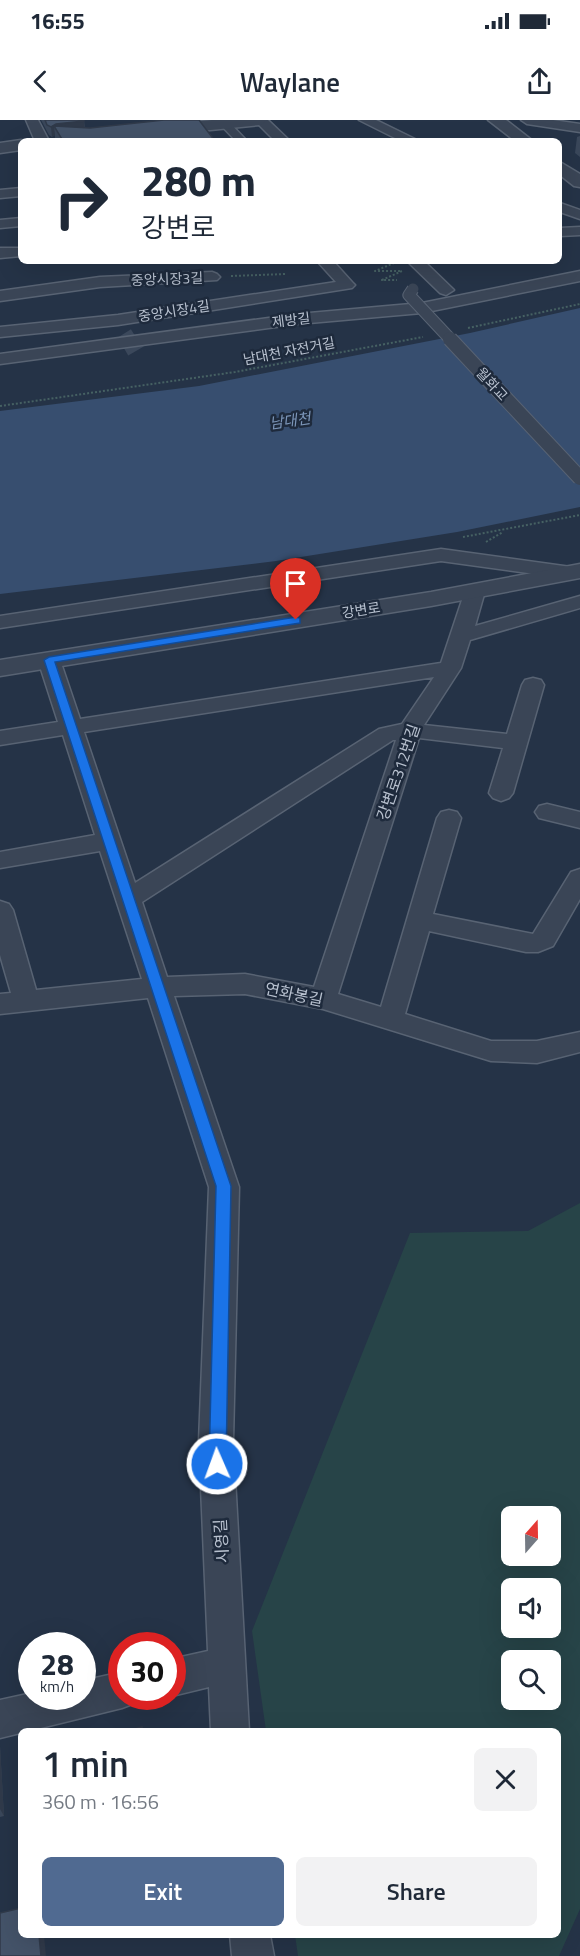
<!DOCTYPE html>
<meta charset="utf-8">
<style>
:root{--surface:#fff;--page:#f2f2f3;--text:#1f2937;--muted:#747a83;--accent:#506a91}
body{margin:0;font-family:"Titillium Web","Noto Sans KR",sans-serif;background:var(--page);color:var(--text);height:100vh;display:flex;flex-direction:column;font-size:22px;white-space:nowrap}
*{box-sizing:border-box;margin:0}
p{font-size:20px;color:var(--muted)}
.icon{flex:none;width:33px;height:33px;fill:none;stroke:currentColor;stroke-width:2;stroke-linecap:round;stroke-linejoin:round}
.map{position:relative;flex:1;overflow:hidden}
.drawer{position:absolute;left:18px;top:1608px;width:543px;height:210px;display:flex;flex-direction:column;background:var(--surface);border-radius:9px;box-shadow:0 6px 24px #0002}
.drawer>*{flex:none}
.banner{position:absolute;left:18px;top:18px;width:544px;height:126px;border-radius:9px;box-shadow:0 6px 24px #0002;background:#fff;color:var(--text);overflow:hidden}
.needle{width:39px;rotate:20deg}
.buttons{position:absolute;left:501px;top:1386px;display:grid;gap:12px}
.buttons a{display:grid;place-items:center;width:60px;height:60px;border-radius:9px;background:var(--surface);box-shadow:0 6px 24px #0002;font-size:30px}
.speed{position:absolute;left:18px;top:1512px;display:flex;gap:12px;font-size:30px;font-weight:700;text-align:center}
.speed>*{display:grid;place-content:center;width:78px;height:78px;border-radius:50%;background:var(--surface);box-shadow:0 6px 24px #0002;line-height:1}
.speed small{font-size:15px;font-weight:400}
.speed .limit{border:9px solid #d22;background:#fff;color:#111}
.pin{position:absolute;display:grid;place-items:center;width:51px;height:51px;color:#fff;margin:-62px -26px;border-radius:50% 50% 50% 0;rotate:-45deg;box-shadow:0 0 6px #0007}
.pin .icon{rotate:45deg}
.me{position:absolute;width:66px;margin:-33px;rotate:358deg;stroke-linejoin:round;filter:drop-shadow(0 0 4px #0008)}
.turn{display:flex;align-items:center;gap:21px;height:126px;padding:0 24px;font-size:27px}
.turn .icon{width:78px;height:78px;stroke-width:2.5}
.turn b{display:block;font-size:42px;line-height:51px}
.round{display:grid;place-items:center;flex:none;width:63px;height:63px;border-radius:9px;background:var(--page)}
.overview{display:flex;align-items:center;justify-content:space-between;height:102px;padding:0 24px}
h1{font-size:36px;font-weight:600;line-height:45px}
.cta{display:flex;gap:12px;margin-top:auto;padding:12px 24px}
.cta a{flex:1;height:69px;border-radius:9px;background:var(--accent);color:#fff;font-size:24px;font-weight:600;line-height:69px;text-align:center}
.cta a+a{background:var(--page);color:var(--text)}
.status{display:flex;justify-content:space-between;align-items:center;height:42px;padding:0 30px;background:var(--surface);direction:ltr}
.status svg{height:16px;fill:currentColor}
header{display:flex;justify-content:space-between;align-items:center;height:78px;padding:0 24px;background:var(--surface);font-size:27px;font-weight:600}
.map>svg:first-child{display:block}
.green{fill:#274448;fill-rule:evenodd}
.water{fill:#374e6f}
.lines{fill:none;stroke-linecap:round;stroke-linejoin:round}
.minor-tunnel-far1{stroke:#3b485b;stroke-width:14;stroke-dasharray:14 8;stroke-linecap:butt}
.minor-tunnel{stroke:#3b485b;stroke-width:18;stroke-dasharray:18 9;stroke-linecap:butt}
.pedestrian-casing{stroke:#586373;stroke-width:3}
.minor-casing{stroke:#586373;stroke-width:3}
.tertiary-casing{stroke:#586373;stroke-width:3}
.path{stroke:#466163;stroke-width:2;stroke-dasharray:2 2;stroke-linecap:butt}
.pedestrian{fill:#3a4556;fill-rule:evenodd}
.minor{fill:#3a4556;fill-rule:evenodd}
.tertiary{fill:#3a4556;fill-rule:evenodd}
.pedestrian-bridge-far1-casing{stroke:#586373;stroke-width:13;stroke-linecap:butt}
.pedestrian-bridge-casing{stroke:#586373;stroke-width:16;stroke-linecap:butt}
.pedestrian-bridge-far1{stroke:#3a4556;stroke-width:11}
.pedestrian-bridge{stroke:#3a4556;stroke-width:14}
.wall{fill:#3a475a}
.shaded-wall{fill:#303a4a}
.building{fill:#445369;stroke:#303a4a;stroke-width:1.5}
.route{fill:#1a73e8;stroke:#114b97;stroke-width:1.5}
.labels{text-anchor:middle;stroke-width:5;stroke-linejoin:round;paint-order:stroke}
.far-street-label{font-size:14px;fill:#b8c1cf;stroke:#1e2a3c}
.far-water-label{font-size:15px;font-style:italic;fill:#7c96b9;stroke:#1e2a3c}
.street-label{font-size:16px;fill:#b8c1cf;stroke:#1e2a3c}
</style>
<div class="status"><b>16:55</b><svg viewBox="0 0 49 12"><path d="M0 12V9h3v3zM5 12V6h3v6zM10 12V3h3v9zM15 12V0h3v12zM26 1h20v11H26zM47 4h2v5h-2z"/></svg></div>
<header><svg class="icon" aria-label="back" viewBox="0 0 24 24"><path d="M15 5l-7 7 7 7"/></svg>Waylane<svg class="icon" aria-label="share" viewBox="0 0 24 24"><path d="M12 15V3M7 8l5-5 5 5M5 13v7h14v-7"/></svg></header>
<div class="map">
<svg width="580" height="1836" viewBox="0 0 580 1836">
<rect width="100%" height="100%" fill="#253347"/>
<path class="green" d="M580 1083V1789L559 1836H298L295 1815H558V1611H266L252 1511 410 1113 528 1111ZM512 1396H550V1436H512ZM512 1468H550V1508H512ZM512 1540H550V1580H512Z"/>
<path class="water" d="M580 188V387L457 412 276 441 0 474V291L199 266 470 213Z"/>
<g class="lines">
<path class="minor-tunnel-far1" d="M125 213 130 221"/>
<path class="minor-tunnel" d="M129 219 136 231"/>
<defs>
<path id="pedestrian" d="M216 0H227L247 21H236Z"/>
<g id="minor">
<path d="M26 0H38L49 21H35Z"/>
<path d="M254 0H268L290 21H275Z"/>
<path d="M359 0H376L419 21H401Z"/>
<path d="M521 0H553L580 4V12L527 4Z"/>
<path d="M21 68V76L0 78V70Z"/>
<path d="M560 83 580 90V99L560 92Z"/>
<path d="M21 98V106L0 108V100Z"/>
<path d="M580 107V115L560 116V108Z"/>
<path d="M0 128H21V136L0 138Z"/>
<path d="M317 141H333L352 162 355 165 352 168 118 205 0 217V207L118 195 336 162Z"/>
<path d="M407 141H424L454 170 446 175 440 173Z"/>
<path d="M580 151V161L422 193 298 204 0 244V234L298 194 422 183Z"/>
<path d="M212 152 217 154 220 157 217 160 100 167 0 181V171L100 157Z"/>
<path d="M441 429 571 447 578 449 580 454 571 459 441 441 0 508V496Z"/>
<path d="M475 465 482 467 485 471 475 506 580 476V488L470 520 461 548 424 605 507 614 522 565 525 560 533 558 541 560 544 565 513 673 509 678 501 681 493 678 489 673 503 628 419 618 338 874 381 887 437 698 441 692 449 690 457 692 461 698 433 794 533 814 571 752 580 749V779L553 826 538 832H526L429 811 405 894 491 921H537L580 912V932L537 943 491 941 323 889 245 874 174 876 239 1067 233 1321 249 1611H211L209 1567 172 1576V1539L208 1531 199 1321 209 1067 148 878 0 894V874L11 873 0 835V781L9 784 13 790 36 870 142 859 100 731 0 748V732L95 715 63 615 0 625V611L58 602 38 540 41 535 49 534 57 535 60 540 80 599 441 543 465 471 468 467ZM434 557 402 604 379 609 135 763 84 612ZM393 620H396L314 867 245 854 167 857 142 782Z"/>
<path d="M547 684 580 692V708L539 698 535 692 539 686Z"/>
<path d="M122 1552V1576H138L135 1583 122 1588 0 1618V1580L32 1573V1576H82V1561Z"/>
<path d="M230 1815H270L274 1836H232Z"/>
</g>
<g id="tertiary">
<path d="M212 0H268L260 5 160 15 152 10 160 5Z"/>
<path d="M488 0H506L533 21H515Z"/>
<path d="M21 20 25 21H21V30L0 33V23Z"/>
<path d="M560 42 580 54V67L574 66 560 55Z"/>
<path d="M580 444V458L431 486 0 556V540L431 472Z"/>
</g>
</defs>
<use href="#pedestrian" class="pedestrian-casing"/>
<use href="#minor" class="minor-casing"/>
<use href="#tertiary" class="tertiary-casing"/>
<g class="path">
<path d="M374 141 368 143H394L375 151H402L382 160H397"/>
<path d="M231 156 286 154"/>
<path d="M468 208 580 184"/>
<path d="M0 286 235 252 423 217"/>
<path d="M463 417 580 395"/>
<path d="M486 422 503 412"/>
</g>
<use href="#pedestrian" class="pedestrian"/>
<use href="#minor" class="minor"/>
<use href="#tertiary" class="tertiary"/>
<defs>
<path id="pedestrian-bridge-far1" d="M413 169 409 175 452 221"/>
<path id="pedestrian-bridge" d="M450 219 580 358"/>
</defs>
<use href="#pedestrian-bridge-far1" class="pedestrian-bridge-far1-casing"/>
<use href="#pedestrian-bridge" class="pedestrian-bridge-casing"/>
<use href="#pedestrian-bridge-far1" class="pedestrian-bridge-far1"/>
<use href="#pedestrian-bridge" class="pedestrian-bridge"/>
</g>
<g class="wall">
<path d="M41 0H84L85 8 215 21H55V15L52 17 49 15Z"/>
<path d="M580 16V37L575 33 577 17Z"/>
<path d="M0 1626 4 1696 0 1697Z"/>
</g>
<g class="shaded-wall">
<path d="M84 1 85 11 54 6 55 15 52 17 51 7 56 4Z"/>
<path d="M0 1626 4 1696 0 1689Z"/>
<path d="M39 1815H44L46 1836H41Z"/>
</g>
<g class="building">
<path d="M45 0H84V1L56 4 51 7 47 5Z"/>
<path d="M164 0H199L215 21H63L54 6 90 8Z"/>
<path d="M142 1607 143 1611H127Z"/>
<path d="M21 1788V1815H39L41 1836H0V1793Z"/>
</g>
<path class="route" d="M296 497 300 498V503L55 542 231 1066 226 1344 223 1350 217 1352 211 1350 209 1344 216 1066 44 540 49 537Z"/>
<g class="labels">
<g class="far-street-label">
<text transform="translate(167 159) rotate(-2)" y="5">중앙시장3길</text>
<text transform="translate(174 191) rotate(-9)" y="5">중앙시장4길</text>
<text transform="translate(291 200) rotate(-7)" y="5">제방길</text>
<text transform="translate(289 231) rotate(-11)" y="5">남대천 자전거길</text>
<text transform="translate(492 264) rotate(47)" y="5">월화교</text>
<text transform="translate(361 490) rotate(-9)" y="5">강변로</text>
</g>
<g class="far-water-label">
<text transform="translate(290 301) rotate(-8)" y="5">남대천</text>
</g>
<g class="street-label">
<text transform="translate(398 652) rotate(-71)" y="6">강변로312번길</text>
<text transform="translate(294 874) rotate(12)" y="6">연화봉길</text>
<text transform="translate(221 1421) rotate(-93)" y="6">시영길</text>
</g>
</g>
</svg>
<div class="buttons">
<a><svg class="needle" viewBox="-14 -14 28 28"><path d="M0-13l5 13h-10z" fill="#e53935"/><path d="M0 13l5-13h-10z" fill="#747a83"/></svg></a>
<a><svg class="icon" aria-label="sound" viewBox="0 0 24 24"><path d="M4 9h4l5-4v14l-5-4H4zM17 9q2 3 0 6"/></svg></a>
<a><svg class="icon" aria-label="search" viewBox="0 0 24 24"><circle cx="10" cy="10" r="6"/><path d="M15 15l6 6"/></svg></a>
</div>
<div class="speed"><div>28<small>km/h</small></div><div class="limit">30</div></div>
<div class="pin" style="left:296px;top:500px;background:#d93025"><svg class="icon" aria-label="arrive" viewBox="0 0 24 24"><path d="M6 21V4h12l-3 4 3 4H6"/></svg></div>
<svg class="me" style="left:217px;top:1344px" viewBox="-20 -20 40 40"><circle r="17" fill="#1a73e8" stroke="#fff" stroke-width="3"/><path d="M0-11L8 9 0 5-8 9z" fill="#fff"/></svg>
<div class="banner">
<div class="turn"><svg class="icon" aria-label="right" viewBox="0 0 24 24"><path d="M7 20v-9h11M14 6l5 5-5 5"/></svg><div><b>280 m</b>강변로</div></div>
</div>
<section class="drawer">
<div class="overview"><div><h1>1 min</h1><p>360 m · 16:56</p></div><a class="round"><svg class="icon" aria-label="close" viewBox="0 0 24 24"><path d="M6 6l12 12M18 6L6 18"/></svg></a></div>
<div class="cta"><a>Exit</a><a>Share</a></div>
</section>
</div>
